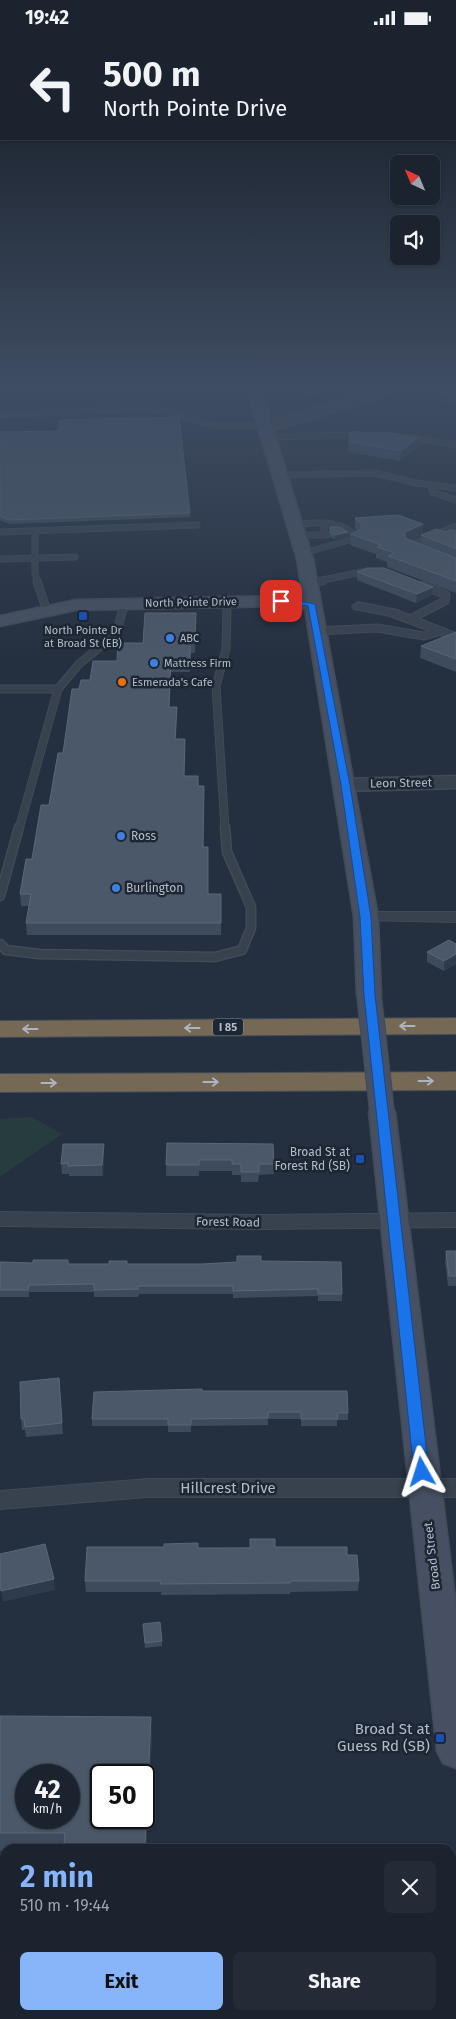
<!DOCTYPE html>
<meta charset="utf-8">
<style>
:root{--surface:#1b232f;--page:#242b37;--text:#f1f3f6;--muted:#a0a4aa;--line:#39404b;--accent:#88b4fa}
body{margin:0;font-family:"Fira Sans",sans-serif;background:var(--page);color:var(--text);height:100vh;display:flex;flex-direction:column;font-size:19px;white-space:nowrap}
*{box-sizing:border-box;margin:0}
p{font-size:16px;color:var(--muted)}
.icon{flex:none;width:28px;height:28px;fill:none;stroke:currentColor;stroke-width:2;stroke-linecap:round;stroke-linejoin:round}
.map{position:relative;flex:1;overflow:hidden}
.panel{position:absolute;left:0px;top:1809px;width:456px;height:176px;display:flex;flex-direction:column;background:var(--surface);border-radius:15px 15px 0 0;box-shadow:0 1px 4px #0004,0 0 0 1px var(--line)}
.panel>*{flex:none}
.guide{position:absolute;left:0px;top:0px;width:456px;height:105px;box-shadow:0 1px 4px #0004,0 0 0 1px var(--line);background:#1b232f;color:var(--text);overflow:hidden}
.needle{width:32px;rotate:316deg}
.buttons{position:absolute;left:390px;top:120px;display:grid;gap:10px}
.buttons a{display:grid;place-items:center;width:50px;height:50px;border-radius:8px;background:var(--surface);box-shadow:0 1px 4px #0004,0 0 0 1px var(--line);font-size:25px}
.speed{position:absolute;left:15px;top:1729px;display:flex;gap:10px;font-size:25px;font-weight:700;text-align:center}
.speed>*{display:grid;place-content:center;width:65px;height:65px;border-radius:50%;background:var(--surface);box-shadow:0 1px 4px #0004,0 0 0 1px var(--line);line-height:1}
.speed small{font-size:12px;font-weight:400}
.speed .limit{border:2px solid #111;border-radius:8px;background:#fff;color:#111}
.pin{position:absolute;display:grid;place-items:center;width:42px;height:42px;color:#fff;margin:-21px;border-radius:10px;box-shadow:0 2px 8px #0006}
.me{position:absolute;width:55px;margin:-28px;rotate:354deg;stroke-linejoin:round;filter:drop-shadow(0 0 4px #0008)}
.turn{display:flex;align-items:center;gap:18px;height:105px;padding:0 20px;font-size:22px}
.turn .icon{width:65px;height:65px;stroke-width:2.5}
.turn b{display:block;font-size:35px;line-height:42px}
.round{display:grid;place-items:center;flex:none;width:52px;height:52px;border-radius:8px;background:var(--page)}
.head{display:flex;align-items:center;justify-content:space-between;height:85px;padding:0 20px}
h1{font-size:30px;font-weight:700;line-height:38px;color:var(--accent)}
.action{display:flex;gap:10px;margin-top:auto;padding:10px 20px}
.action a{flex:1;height:58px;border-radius:8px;background:var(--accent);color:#111;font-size:20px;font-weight:700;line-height:58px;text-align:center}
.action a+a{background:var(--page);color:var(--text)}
.status{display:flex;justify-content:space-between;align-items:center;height:35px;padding:0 25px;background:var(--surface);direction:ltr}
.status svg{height:14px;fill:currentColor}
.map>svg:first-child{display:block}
.green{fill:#263c3f}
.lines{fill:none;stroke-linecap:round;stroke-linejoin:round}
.service-far3-casing{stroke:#414a57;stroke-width:7}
.service-far2-casing{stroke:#414a57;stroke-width:9}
.service-far1-casing{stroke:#414a57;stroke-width:11}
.service-casing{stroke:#414a57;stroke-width:16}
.minor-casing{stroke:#414a57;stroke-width:2}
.tertiary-casing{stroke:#414a57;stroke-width:3}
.secondary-casing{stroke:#414a57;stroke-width:3}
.motorway-casing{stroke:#434c59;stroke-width:2}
.service-far3{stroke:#38414e;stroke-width:5.5}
.service-far2{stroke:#38414e;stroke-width:7}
.service-far1{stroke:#38414e;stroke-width:8}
.service{stroke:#38414e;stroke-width:13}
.minor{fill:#38414e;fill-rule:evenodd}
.tertiary{fill:#38414e;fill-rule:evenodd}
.secondary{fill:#465062;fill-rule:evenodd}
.motorway{fill:#756854;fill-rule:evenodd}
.secondary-bridge-casing{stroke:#414a57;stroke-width:26;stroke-linecap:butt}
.secondary-bridge{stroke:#465062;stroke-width:24}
.wall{fill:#3e4b5d;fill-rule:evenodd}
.shaded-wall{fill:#2e3b4c}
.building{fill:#4b5869;stroke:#5b6778;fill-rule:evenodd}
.oneway{stroke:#aeb4bd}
.route{fill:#1a73e8;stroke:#114b97}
.transit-dot{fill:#1a4fb4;stroke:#1d2633;stroke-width:2}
.shop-dot{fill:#3f7fe0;stroke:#1d2633;stroke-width:2}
.food-dot{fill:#e8710a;stroke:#1d2633;stroke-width:2}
.labels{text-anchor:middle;stroke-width:5;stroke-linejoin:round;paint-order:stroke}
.far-street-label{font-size:11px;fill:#b4bcc9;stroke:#1d2633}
.far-poi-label{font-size:11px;fill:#b4bcc9;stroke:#1d2633;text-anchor:start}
.shield{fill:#1d2633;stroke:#878f9c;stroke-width:1}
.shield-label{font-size:11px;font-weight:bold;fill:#b4bcc9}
.street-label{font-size:12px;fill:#b4bcc9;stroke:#1d2633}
.poi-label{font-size:12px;fill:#b4bcc9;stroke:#1d2633;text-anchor:start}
.near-street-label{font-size:15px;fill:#b4bcc9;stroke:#1d2633}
.near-poi-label{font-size:15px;fill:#b4bcc9;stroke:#1d2633;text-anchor:end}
</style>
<div class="status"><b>19:42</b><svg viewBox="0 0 49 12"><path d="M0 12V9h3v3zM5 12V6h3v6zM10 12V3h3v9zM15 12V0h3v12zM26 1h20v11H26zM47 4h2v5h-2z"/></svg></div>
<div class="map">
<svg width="456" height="1984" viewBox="0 0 456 1984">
<rect width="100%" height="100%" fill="#242f3f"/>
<path class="green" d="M32 1082 62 1099 0 1142V1084Z"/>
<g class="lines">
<defs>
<g id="service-far3">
<path d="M0 380 141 374 165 376 215 391H267"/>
<path d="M268 402 362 400"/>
<path d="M407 402 456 410"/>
<path d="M279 440 374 438 417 448 456 453"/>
<path d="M431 450 432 457 456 465"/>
<path d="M294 489C316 488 342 484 357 503L303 518"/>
<path d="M0 497 197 490"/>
<path d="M35 497V539L38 547"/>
<path d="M298 500H326L322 489"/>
<path d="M411 512 408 511 456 491"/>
<path d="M0 524 75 522"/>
<path d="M313 547 367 536"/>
</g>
<g id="service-far2">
<path d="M37 546 47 576"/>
<path d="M309 548 322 546"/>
<path d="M410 584 445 566 446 560 422 550"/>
<path d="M317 596 377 593 424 601 441 596"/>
<path d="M0 654H58"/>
<path d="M19 794 58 654 79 629 116 599 123 574"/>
<path d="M225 794 216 651 226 614 227 572"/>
</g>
<g id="service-far1">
<path d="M0 861 19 792"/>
<path d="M0 909 6 915 39 919 215 922 242 915 251 893V872L227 817 225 792"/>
</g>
<g id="service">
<path d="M46 1980V1984"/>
<path d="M145 1980V1984"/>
</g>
<g id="minor">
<path d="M358 567 397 575 456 598V606L390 581 354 574 352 571Z"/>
<path d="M366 877H456V887L360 885 358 882Z"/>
<path d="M0 1177 264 1180 456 1178V1192L264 1194 0 1191Z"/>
<path d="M148 1444H456V1462H148L0 1474V1456Z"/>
<path d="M456 1938V1972L451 1974V1940Z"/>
<path d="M420 1980H451L449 1984H418Z"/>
</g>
<g id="tertiary">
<path d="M389 351H408L406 354 285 392 267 395 261 391 262 388Z"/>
<path d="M456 741V753L345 756 338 754 336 750 338 746 345 744Z"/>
</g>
<g id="secondary">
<path d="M246 351H260L313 524 378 882 381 960 378 965 369 967 360 965 357 960 354 882 305 574 281 571 76 575 0 591V581L76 565 281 561 303 563 297 524Z"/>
<path d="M382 1069 391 1071 395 1077 456 1571V1733L443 1728 437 1716 369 1077 373 1071Z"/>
<path d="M451 1882H456V1924L451 1923Z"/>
<rect x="0" y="1887" width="5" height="42"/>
</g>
<g id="motorway">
<path d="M456 983V999L0 1002V986Z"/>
<path d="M456 1037V1055L0 1057V1039Z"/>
</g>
</defs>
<use href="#service-far3" class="service-far3-casing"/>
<use href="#service-far2" class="service-far2-casing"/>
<use href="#service-far1" class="service-far1-casing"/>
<use href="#service" class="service-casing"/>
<use href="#minor" class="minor-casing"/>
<use href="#tertiary" class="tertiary-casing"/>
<use href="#secondary" class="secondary-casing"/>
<use href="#motorway" class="motorway-casing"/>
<use href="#service-far3" class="service-far3"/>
<use href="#service-far2" class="service-far2"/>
<use href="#service-far1" class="service-far1"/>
<use href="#service" class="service"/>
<use href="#minor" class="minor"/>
<use href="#tertiary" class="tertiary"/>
<use href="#secondary" class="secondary"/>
<use href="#motorway" class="motorway"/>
<defs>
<path id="secondary-bridge" d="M369 960 382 1077"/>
</defs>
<use href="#secondary-bridge" class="secondary-bridge-casing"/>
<use href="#secondary-bridge" class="secondary-bridge"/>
</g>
<g class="wall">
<path d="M135 351H166L152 356Z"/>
<path d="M300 351H316L318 361 308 366Z"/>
<path d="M404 351H456V367L449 366 442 368 440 355 404 357Z"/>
<path d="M0 397 190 478V482L9 489 0 485Z"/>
<path d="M349 407 417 413 400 426 348 417Z"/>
<path d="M355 483 423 489V499L456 496V558L387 532V527L376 523V519L350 510 351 499 357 496 355 494ZM421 500V509L411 505Z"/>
<path d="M330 492 348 497V501L335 504 330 502Z"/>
<path d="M357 537 432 560 416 568 357 545Z"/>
<path d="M196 578 195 618H191L190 637H171L169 672H177L176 704H185L184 741 198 751 208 859H221V900H27L26 888 29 871H21L20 859 32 824 49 770 79 654 90 645 143 608Z"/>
<path d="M456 597V637L420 623 421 611Z"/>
<path d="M456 909V929L444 936 427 927V917Z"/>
<path d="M167 1108 274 1129V1139L259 1140 258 1147H241V1140H232V1136H199V1141H166Z"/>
<path d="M104 1109V1119L103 1141H69V1139H62L61 1129Z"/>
<path d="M446 1216H456V1251H448L445 1227Z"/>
<path d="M68 1225 69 1229H109L127 1226V1229H202L261 1226 342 1259V1266H318V1261L233 1263V1259H139L138 1262H94V1257H29V1262H0V1227L33 1228Z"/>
<path d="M59 1343 63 1399 26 1402 25 1395H22L21 1384Z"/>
<path d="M202 1356 348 1378V1385H337V1391H301V1384H268V1390L191 1391V1397H168V1391H92V1384Z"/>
<path d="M275 1512 347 1520 359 1546 358 1556 290 1557V1559L161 1560V1557H86L85 1546 198 1513Z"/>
<path d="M143 1589 162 1606V1611L145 1613Z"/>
<path d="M0 1681 152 1701 146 1814H5V1816H0Z"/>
</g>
<g class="shaded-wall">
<path d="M152 351H166L152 356Z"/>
<path d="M318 357V361L308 366V361Z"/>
<path d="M450 360 449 366 442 368V362Z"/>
<path d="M417 403V413L400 426 401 416Z"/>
<path d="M423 489V500L405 508V497Z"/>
<path d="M348 497V501L335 504V500Z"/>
<path d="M433 552 432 560 416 568 417 559Z"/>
<path d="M171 626V637L169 682V672Z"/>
<path d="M177 672V682L176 715 175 704Z"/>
<path d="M456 919V929L444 936V926Z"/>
<path d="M104 1109V1119L103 1141 102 1130Z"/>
<path d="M54 1544 55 1555 3 1567 1 1556Z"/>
<path d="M151 1682 152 1701 146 1814H145Z"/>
</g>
<g class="building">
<path d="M303 351H316L318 357 308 361Z"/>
<path d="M441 351H456V361L450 360 442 362Z"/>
<path d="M179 382 190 478 9 485 0 481V397L59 396V385Z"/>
<path d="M350 397 391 398 417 403 401 416 349 407Z"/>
<path d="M398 480 423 489 405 497V503L456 523V546L388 521 395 518 377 512 381 510 351 499 362 494 361 489 355 483Z"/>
<path d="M330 492H339L348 497 335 500 330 498Z"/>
<path d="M436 494 445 497 451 495 456 496V514L421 500Z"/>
<path d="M368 533H384L433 552 417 559 357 537Z"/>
<path d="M145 578H196L195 608H190V626H171L169 672H177L175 704H185L184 741H198V751H204L203 812H208V859H221V888H26L31 859H20L26 824H32L41 770H49L58 718H63L72 654H79L81 645H90L93 626H117L118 608H143Z"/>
<path d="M456 597V624L421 611Z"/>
<path d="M449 905 456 909V919L444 926 427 917Z"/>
<path d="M167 1108 273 1109 274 1129H259V1137H241V1129H232V1125H199V1130H166Z"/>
<path d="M63 1109H104L102 1130 68 1131V1128L61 1129Z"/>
<path d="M446 1216H456V1241H449Z"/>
<path d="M237 1221H261V1226L341 1227 342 1259H318V1254L233 1256V1251H138V1254L94 1255V1249L29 1250 28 1255H0V1227L33 1228V1225H68V1229H109V1226H127V1229H202L237 1227Z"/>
<path d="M59 1343 62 1388 25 1392 24 1384H21L20 1347Z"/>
<path d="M202 1354V1356H347L348 1378H337L338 1384H301V1377H268V1383L191 1384V1390H168V1384H92L94 1357Z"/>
<path d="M250 1504H275V1512H347V1520H357L359 1546H290V1548L160 1549 161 1546H85L87 1512H164V1509L198 1508V1513H250Z"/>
<path d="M45 1509 54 1544 1 1556 0 1550V1519Z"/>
<path d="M160 1587 162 1606 145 1608 143 1589Z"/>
<path d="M0 1681 151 1682 145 1811 64 1810 65 1798H0ZM26 1740H69V1782H26ZM101 1740H144V1782H101Z"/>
<path d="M209 1980H218L220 1984H198Z"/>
</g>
<defs><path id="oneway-shaft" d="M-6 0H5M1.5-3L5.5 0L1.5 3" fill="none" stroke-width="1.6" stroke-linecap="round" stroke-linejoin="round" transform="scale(1.25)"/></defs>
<g class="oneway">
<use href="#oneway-shaft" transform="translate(407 991) rotate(180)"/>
<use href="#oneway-shaft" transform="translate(192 993) rotate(180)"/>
<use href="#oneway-shaft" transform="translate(30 994) rotate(180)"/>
<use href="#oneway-shaft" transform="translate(426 1046)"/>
<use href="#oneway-shaft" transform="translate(211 1047)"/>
<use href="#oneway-shaft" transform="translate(49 1048)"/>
</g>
<linearGradient id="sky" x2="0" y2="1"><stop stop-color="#141a23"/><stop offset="0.56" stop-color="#3f4d63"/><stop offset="1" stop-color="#3f4d63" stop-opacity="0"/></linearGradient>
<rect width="456" height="629" fill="url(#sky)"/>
<path class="route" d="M281 563 315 569 350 750 371 882 375 960 429 1437 427 1441H417L414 1437 364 960 360 882 341 750 308 571 278 567V564Z"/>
<g class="transit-dot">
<rect x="78" y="576" width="10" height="10" rx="2.5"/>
<rect x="355" y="1119" width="10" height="10" rx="2.5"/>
<rect x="435" y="1698" width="10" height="10" rx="2.5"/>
</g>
<g class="shop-dot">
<circle cx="170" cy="603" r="5"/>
<circle cx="154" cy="628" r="5"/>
<circle cx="121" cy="801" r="5"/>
<circle cx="116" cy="853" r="5"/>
</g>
<circle class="food-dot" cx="122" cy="647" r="5"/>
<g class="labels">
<g class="far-street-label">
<text transform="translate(191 567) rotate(-1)" y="4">North Pointe Drive</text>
</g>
<g class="far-poi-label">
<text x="83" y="599" text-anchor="middle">North Pointe Dr<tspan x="83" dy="13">at Broad St (EB)</tspan></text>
<text x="180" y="607">ABC</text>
<text x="164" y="632">Mattress Firm</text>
<text x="132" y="651">Esmerada's Cafe</text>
</g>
<rect class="shield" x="213" y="983.5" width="30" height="17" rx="4"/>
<g class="shield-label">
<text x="228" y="996">I 85</text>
</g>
<g class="street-label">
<text transform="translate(401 748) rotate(-1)" y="4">Leon Street</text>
<text transform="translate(228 1187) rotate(1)" y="4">Forest Road</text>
<text transform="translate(432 1521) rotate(-97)" y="4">Broad Street</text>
</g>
<g class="poi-label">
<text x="131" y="805">Ross</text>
<text x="126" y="857">Burlington</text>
<text x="350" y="1121" text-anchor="end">Broad St at<tspan x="350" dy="14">Forest Rd (SB)</tspan></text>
</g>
<g class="near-street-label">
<text x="228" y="1458">Hillcrest Drive</text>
</g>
<g class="near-poi-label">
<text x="430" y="1699">Broad St at<tspan x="430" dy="17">Guess Rd (SB)</tspan></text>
</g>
</g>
</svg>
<div class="buttons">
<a><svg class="needle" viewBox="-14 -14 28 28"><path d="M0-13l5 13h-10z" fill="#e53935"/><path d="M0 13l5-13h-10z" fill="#a0a4aa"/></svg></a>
<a><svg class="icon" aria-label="sound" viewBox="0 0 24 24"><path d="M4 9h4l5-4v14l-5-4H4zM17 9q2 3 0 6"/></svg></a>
</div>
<div class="speed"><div>42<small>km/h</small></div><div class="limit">50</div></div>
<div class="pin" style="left:281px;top:566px;background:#d93025"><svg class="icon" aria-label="arrive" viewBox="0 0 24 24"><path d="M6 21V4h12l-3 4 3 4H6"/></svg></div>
<svg class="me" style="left:422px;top:1437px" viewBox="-20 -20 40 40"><path d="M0-17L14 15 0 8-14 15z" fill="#1a73e8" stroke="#fff" stroke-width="4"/></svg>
<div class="guide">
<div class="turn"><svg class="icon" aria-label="left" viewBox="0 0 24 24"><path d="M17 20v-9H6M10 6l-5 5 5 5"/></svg><div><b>500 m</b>North Pointe Drive</div></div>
</div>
<section class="panel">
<div class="head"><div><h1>2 min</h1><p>510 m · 19:44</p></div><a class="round"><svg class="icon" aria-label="close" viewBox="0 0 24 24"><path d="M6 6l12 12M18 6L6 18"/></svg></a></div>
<div class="action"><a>Exit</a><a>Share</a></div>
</section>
</div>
